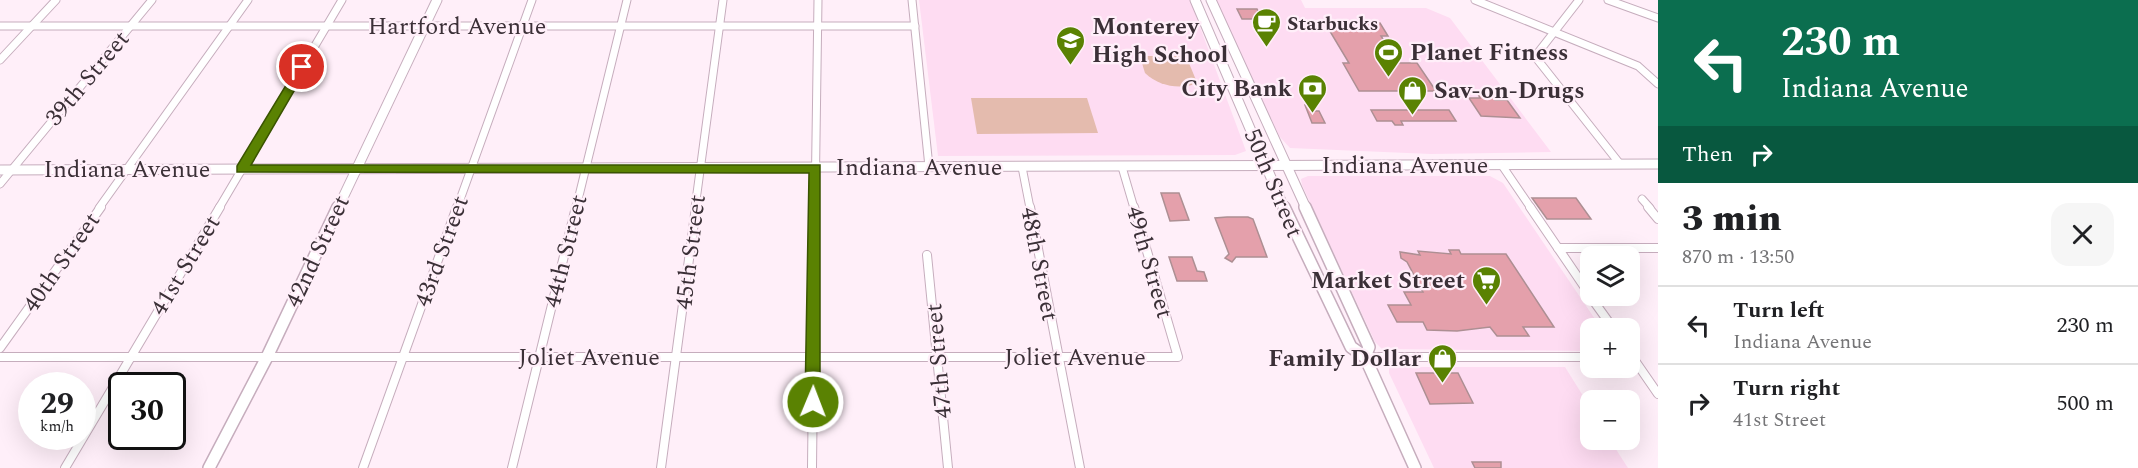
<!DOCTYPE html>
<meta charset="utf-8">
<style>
:root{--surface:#fff;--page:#f6f6f6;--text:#202124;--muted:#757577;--line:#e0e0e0}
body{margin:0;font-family:Spectral,serif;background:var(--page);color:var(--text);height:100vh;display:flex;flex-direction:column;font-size:22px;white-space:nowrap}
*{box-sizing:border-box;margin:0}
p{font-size:20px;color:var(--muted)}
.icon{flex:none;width:33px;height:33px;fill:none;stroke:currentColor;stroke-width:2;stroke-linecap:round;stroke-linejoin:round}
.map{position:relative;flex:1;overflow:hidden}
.drawer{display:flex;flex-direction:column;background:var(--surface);width:480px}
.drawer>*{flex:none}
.banner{background:#0b6e4f;color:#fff;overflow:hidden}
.tools{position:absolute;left:1580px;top:246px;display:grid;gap:12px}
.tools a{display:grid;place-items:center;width:60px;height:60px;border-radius:12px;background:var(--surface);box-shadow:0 6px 24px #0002;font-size:30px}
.speed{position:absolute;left:18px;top:372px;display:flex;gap:12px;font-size:30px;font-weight:700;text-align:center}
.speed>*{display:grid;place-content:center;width:78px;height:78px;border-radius:50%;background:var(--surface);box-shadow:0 6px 24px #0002;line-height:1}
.speed small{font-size:15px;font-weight:400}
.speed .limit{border:3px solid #111;border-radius:9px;background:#fff;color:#111}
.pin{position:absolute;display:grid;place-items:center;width:51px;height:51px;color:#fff;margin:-26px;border:3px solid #fff;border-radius:50%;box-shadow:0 2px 6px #0007}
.me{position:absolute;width:66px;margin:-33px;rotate:1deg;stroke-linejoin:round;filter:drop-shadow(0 0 4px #0008)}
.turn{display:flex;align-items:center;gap:21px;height:126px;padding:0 24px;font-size:27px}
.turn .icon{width:78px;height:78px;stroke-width:2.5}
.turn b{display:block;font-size:42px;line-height:51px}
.then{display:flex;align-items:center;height:57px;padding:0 24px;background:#0003;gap:12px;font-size:22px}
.round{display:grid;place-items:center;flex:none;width:63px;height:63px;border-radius:18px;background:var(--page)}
.head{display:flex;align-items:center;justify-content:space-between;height:102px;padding:0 24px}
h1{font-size:36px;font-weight:800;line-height:45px}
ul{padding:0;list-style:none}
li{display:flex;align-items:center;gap:18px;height:78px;padding:0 24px;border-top:2px solid var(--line)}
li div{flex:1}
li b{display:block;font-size:22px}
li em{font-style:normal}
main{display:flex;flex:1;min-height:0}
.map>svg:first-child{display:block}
.built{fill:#fedcf2}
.green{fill:#e4bbae}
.building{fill:#e4a0ab;stroke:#ad8f93;stroke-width:1.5}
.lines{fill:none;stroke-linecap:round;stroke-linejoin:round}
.street-far1-casing{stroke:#c6adbd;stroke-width:9}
.street-casing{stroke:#c6adbd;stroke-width:10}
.secondary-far1-casing{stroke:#c6adbd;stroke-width:11}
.secondary-casing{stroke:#c6adbd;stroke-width:14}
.street-far1{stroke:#fff;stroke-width:7}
.street{stroke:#fff;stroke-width:8}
.secondary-far1{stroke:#fff;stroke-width:9}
.secondary{stroke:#fff;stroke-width:11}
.route{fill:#5a8202;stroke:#3a5401;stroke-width:1.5}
.labels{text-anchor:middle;stroke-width:4.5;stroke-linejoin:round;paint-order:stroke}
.far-poi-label{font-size:20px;font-weight:bold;fill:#3b3037;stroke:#ffeff9;text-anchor:start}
.street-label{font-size:24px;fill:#3b3037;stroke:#ffeff9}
.poi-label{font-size:24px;font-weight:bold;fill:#3b3037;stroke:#ffeff9;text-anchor:start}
</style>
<main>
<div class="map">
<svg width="1658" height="468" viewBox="0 0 1658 468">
<rect width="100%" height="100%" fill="#ffeff9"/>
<g class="built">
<path d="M919 0H1190L1246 151 1235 155 938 156Z"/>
<path d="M1216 0H1301L1305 8H1426L1450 18 1551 152 1431 154 1290 148 1279 136Z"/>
<path d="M1308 176H1490L1503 183 1601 328H1590V351L1382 349 1375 342 1302 185 1301 179Z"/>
<path d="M1389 367H1565L1590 407V440H1610L1628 468H1434L1389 373Z"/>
</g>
<g class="green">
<path d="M1145 56H1186L1196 80 1192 85C1175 89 1158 85 1145 73L1141 60Z"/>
<path d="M971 98H1087L1098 133 977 134Z"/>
</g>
<g class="building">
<path d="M1237 9H1257L1262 19H1242Z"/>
<path d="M1325 23H1380L1388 36H1381L1398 63H1417L1436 91H1359L1343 63H1349Z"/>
<path d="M1478 94H1491L1495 100H1507L1520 118 1481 116 1469 98H1480Z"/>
<path d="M1305 105H1312L1315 111H1319L1325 123H1312Z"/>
<path d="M1371 110H1449L1456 121H1401L1403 125H1395L1392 121H1377Z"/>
<path d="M1161 193H1179L1189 220 1170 221Z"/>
<path d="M1532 198H1576L1591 219H1547Z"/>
<path d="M1227 217H1248L1253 219 1267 257H1236L1232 262 1225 258 1229 254 1215 218Z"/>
<path d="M1449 250H1459L1461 254H1506L1554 327H1523L1529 336H1497L1490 327 1457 331 1427 330 1423 322H1397L1388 305H1411L1404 292H1423L1407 262 1401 258 1400 252 1420 255 1418 251 1451 254Z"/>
<path d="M1169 257H1192L1197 271 1204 272 1207 281H1177Z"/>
<path d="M1416 373H1458L1473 403 1430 404Z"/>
<path d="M1472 462H1501V468H1475Z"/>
</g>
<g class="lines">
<defs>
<g id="street-far1">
<path d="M912 0 929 167"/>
<path d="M1475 0 1638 66 1658 84"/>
<path d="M1579 0 1537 54V59L1620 164"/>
<path d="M1608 0 1658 18"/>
<path d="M0 26H915"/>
<path d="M0 60 56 0"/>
<path d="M1501 164 1531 208"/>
<path d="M1022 167 1030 208"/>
<path d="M1122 167 1134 208"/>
<path d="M0 184 152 0"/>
<path d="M1642 199 1650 208"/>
<path d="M99 208 248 0"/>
<path d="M219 208 342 0"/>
<path d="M457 208 532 0"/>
<path d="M576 208 627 0"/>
<path d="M695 208 723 0"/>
<path d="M815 208 818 0"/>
</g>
<g id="street">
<path d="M1030 207 1080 468"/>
<path d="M1530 207 1590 295"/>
<path d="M1648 207 1658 219"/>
<path d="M1558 248H1658"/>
<path d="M927 255 948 468"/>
<path d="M1590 296 1613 328"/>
<path d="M0 348 101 207"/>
<path d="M1629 352 1658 394"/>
<path d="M0 357H1178L1134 207"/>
<path d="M1365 357H1590"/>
<path d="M65 468 220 207"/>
<path d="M363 468 457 207"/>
<path d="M512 468 576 207"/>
<path d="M661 468 696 207"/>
<path d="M812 468 815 207"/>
</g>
<g id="secondary-far1">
<path d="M1195 0 1284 208"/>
<path d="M1211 0 1306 208"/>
<path d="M0 170 1658 164"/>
<path d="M338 208 437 0"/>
</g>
<g id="secondary">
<path d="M1284 207 1351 347 1365 357 1415 468"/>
<path d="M1305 207 1369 347 1365 357"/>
<path d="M209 468 267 357 338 207"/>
</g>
</defs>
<use href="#street-far1" class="street-far1-casing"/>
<use href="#street" class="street-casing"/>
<use href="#secondary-far1" class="secondary-far1-casing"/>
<use href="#secondary" class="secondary-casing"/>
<use href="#street-far1" class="street-far1"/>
<use href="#street" class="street"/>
<use href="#secondary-far1" class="secondary-far1"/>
<use href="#secondary" class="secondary"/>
</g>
<path class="route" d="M302 64 308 67 251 165H820V402L818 406H807L805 402 809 173 237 172V166L297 67Z"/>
<defs>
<symbol id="cafe-pin" viewBox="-11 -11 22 30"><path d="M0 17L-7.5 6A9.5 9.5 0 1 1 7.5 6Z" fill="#5a8202" stroke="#ffeff9"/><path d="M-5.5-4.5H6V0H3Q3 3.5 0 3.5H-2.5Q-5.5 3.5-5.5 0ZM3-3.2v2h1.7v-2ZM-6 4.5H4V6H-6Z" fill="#fff"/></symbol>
<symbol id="school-pin" viewBox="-11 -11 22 30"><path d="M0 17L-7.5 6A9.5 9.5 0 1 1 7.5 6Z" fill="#5a8202" stroke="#ffeff9"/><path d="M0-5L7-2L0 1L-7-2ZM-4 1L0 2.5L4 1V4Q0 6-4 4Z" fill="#fff"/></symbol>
<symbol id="stadium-pin" viewBox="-11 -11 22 30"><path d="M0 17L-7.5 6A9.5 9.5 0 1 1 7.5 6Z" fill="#5a8202" stroke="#ffeff9"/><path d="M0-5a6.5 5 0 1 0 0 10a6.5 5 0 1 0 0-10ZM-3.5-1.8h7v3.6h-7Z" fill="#fff"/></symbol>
<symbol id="bank-pin" viewBox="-11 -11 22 30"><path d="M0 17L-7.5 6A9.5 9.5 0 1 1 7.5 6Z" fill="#5a8202" stroke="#ffeff9"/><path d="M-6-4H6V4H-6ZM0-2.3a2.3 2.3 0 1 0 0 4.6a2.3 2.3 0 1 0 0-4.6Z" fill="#fff"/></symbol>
<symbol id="shop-pin" viewBox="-11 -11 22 30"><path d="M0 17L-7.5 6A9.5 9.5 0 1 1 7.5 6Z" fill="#5a8202" stroke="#ffeff9"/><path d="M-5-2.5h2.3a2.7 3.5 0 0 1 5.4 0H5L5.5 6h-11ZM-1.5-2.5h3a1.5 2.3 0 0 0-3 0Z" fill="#fff"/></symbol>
<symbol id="supermarket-pin" viewBox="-11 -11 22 30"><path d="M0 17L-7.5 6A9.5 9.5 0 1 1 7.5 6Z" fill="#5a8202" stroke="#ffeff9"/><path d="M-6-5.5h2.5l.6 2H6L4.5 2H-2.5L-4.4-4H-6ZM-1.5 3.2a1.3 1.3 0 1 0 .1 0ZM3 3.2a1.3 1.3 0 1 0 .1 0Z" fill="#fff"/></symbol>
</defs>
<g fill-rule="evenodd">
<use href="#cafe-pin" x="1250" y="6" width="33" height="45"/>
<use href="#school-pin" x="1054" y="24" width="33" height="45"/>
<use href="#stadium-pin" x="1372" y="36" width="33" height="45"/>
<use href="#bank-pin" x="1296" y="72" width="33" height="45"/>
<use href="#shop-pin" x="1396" y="74" width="33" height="45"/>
<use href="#supermarket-pin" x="1470" y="264" width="33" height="45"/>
<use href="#shop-pin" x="1426" y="342" width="33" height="45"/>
</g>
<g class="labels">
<g class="far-poi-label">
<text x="1287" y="30">Starbucks</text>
</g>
<g class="street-label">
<text x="457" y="34">Hartford Avenue</text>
<text transform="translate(87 78) rotate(-50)" y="8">39th Street</text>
<text x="1405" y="173">Indiana Avenue</text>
<text x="919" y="175">Indiana Avenue</text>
<text x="127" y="177">Indiana Avenue</text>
<text transform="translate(1274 183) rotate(67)" y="8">50th Street</text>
<text transform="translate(317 251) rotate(-65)" y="8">42nd Street</text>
<text transform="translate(441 251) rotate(-70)" y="8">43rd Street</text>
<text transform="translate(565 251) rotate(-76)" y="8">44th Street</text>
<text transform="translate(690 252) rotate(-83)" y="8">45th Street</text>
<text transform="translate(61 262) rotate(-55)" y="8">40th Street</text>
<text transform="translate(1150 262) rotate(74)" y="8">49th Street</text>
<text transform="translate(1040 264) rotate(79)" y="8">48th Street</text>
<text transform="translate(185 265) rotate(-59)" y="8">41st Street</text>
<text x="589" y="365">Joliet Avenue</text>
<text x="1075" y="365">Joliet Avenue</text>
<text transform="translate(938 361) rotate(-95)" y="8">47th Street</text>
</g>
<g class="poi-label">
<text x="1092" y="34">Monterey<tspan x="1092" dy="28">High School</tspan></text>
<text x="1410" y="60">Planet Fitness</text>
<text x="1292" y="96" text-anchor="end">City Bank</text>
<text x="1434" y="98">Sav-on-Drugs</text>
<text x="1465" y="288" text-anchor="end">Market Street</text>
<text x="1421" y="366" text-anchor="end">Family Dollar</text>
</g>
</g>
</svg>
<div class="tools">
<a><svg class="icon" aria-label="layers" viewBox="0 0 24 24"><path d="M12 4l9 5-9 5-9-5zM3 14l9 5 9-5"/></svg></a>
<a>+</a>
<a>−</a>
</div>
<div class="speed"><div>29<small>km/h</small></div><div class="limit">30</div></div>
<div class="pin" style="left:302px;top:67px;background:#d93025"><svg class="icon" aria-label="arrive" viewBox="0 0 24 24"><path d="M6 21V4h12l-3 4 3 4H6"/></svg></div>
<svg class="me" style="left:813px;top:402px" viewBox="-20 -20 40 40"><circle r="17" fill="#5a8202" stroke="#fff" stroke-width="3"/><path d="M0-11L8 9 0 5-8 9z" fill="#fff"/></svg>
</div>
<section class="drawer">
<div class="banner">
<div class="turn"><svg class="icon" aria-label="left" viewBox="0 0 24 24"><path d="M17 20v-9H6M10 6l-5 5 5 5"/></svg><div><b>230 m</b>Indiana Avenue</div></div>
<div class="then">Then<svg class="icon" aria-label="right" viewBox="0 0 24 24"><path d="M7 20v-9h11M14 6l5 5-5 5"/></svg></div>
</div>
<div class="head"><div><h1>3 min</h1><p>870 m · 13:50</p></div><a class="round"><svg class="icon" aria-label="close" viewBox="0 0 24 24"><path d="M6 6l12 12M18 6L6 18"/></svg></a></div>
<ul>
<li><svg class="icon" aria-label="left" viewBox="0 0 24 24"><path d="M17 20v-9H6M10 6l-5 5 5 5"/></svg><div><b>Turn left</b><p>Indiana Avenue</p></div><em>230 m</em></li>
<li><svg class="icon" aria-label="right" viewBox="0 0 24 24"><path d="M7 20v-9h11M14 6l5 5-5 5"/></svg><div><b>Turn right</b><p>41st Street</p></div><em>500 m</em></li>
</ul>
</section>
</main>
